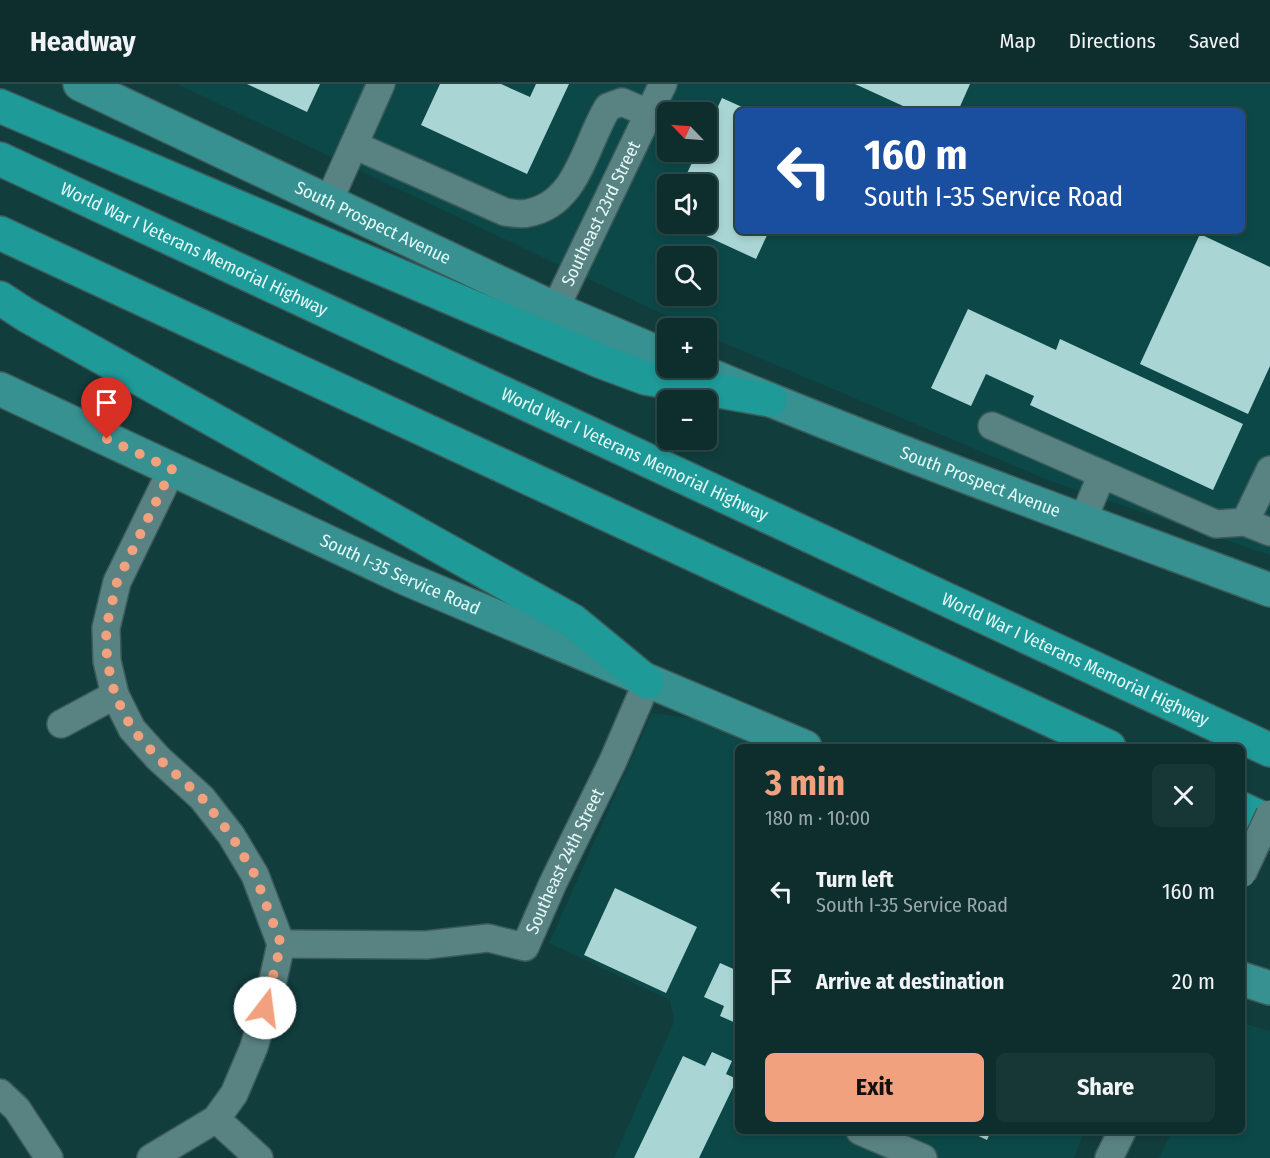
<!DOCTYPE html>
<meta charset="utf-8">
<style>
:root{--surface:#0e2e2e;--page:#173636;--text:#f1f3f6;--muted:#9ba8aa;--line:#2e4a4a;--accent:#f1a17d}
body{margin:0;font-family:"Fira Sans Condensed",sans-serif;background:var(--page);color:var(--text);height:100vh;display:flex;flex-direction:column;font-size:22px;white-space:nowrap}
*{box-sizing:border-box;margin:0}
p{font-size:20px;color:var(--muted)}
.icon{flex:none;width:33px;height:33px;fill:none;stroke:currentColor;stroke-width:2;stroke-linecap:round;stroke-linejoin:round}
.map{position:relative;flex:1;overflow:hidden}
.details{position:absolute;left:735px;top:660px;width:510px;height:390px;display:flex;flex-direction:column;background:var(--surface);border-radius:9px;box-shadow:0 3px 9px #0003,0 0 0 2px var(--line)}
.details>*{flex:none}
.banner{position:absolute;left:735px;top:24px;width:510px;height:126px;border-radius:9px;box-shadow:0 3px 9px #0003,0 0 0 2px var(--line);background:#1a4fa0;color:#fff;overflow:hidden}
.needle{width:39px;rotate:295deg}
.buttons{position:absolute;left:657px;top:18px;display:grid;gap:12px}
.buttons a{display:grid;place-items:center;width:60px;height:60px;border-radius:9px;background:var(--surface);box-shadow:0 3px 9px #0003,0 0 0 2px var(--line);font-size:30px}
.pin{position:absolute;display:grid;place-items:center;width:51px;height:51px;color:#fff;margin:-62px -26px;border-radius:50% 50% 50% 0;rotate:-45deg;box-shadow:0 0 6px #0007}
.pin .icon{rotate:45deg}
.me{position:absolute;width:66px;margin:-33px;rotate:15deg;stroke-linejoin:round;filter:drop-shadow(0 0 4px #0008)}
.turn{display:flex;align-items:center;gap:21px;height:126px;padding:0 30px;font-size:27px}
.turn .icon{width:78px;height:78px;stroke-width:2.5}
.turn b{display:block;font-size:42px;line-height:51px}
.round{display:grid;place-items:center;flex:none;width:63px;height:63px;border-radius:9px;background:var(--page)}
.head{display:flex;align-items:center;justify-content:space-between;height:102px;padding:0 30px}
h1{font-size:36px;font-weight:700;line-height:45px;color:var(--accent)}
.primary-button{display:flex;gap:12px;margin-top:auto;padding:12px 30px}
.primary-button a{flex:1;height:69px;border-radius:9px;background:var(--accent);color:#111;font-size:24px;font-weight:700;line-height:69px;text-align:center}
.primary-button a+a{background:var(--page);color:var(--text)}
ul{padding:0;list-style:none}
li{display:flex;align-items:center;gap:18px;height:90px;padding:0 30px}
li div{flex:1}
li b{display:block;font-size:22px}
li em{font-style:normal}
header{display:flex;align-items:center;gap:36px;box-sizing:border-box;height:84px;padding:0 30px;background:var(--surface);border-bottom:2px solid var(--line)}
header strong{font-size:28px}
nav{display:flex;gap:33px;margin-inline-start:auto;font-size:21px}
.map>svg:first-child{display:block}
.built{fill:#0c4848;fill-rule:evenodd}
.building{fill:#a9d6d5}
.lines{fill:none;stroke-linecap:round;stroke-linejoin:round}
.minor-casing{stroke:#3c5b5a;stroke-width:30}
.major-casing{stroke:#3c5b5a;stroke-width:36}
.highway-casing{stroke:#3c5b5a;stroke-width:36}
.minor{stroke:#598382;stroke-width:27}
.major{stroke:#369190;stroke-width:33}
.highway{stroke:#1e9a99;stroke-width:33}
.minor-bridge-casing{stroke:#3c5b5a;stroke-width:30;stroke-linecap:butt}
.minor-bridge{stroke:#598382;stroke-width:27}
.route{stroke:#f1a17d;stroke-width:10;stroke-dasharray:0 18}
.labels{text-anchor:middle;stroke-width:6;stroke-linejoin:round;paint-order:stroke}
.street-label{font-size:18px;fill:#e3f9f8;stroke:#123d3d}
</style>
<header>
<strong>Headway</strong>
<nav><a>Map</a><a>Directions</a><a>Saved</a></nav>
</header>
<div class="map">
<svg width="1270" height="1074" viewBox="0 0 1270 1074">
<rect width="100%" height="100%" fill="#123d3d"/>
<g class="built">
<path d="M177 0H1270V471L1053 398 712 254 707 251 706 244H692ZM738 27H1242V147H738ZM668 28H706V68H668ZM668 100H706V140H668ZM668 172H706V212H668Z"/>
<path d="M652 629 702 636 754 663H738V1047H1084L1074 1074H614L674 938 670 916 549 859Z"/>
<path d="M1242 939 1270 947V1074H1159L1172 1047H1242Z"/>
</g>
<g class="building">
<path d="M247 0H320L307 28Z"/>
<path d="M440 0H501L530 13 536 0H569L527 90 421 41Z"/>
<path d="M855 0H970L958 27H914Z"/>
<path d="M722 14 751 27H738V147H769L756 175 680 140H706V100H682L697 68H706V48Z"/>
<path d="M1200 150 1270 183V282L1248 330 1140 280Z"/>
<path d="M968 225 1056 266 1060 255 1243 340 1213 406 1030 321 1034 312 986 290 971 322 931 304Z"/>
<path d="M615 804 697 843 666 909 584 871Z"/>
<path d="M720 879 738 887V940L720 932 724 922 704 913Z"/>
<path d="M712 968 732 977 726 990 737 995 699 1074H634L683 972 705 982Z"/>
<path d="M968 1047H991L987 1056Z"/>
</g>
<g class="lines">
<defs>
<g id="minor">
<path d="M354 61 505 128C512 129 521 131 528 129 578 120 585 60 608 23L622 18 650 30"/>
<path d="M328 119 381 0"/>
<path id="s1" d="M555 225 663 0"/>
<path d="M992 342 1216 440 1245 438"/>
<path d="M1270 386 1245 438 1270 448"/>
<path d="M1083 436 1102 390"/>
<path d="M61 640 115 611"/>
<path id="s2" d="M281 860 426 861 488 854 525 863 553 799 613 677 647 598"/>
<path d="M0 1009 17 1025 49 1074"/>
<path d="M216 1035 259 1074"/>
<path d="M860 1047 923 1074"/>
<path d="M151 1074 216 1035 234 1010 254 963 271 905 281 860 255 791 231 751 202 714 158 674 132 645 115 611 107 577 106 544 117 498 172 385"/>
<path d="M1109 1074 1122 1047"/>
</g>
<g id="major">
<path id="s3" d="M80 0 555 225 668 273"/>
<path id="s4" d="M693 284C883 364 1077 434 1270 506"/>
<path id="s5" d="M0 305 407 495 805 663"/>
<path d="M1242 895 1270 904"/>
</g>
<g id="highway">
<path d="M0 22 602 278 645 294 770 316"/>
<path id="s6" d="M0 75 1270 666"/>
<path d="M0 149 1109 663"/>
<path d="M0 214 26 231 573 537 647 598"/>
<path d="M1242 725 1270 738"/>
</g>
</defs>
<use href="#minor" class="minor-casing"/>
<use href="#major" class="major-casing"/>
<use href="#highway" class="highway-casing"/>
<use href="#minor" class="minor"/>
<use href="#major" class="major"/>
<use href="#highway" class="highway"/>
<defs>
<path id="minor-bridge" d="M1242 790 1270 730"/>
</defs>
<use href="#minor-bridge" class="minor-bridge-casing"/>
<use href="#minor-bridge" class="minor-bridge"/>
</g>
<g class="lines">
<path class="route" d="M107 355 172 385 117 498 106 544 107 577 115 611 132 645 158 674 202 714 231 751 255 791 281 860 265 924"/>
</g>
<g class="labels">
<g class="street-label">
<text dy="6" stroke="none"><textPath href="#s1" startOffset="106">Southeast 23rd Street</textPath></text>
<text dy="6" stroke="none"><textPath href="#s3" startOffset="324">South Prospect Avenue</textPath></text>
<text dy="6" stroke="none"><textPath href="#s6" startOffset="214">World War I Veterans Memorial Highway</textPath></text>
<text dy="6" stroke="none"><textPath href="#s6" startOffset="700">World War I Veterans Memorial Highway</textPath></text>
<text dy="6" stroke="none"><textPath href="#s4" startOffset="309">South Prospect Avenue</textPath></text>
<text dy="6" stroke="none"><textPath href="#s5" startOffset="441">South I-35 Service Road</textPath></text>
<text dy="6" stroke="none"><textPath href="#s6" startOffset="1186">World War I Veterans Memorial Highway</textPath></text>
<text dy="6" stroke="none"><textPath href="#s2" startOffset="340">Southeast 24th Street</textPath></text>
</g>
</g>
</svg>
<div class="buttons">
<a><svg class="needle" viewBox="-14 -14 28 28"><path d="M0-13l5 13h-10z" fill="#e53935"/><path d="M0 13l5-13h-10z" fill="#9ba8aa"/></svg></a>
<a><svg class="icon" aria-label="sound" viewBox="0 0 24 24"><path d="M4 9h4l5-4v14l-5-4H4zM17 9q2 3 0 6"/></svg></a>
<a><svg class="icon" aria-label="search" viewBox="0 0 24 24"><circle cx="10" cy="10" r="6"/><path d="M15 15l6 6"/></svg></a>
<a>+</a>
<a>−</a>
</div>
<div class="pin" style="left:107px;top:355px;background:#d93025"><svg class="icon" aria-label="arrive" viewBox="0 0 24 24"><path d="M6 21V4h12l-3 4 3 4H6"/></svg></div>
<svg class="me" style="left:265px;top:924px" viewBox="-20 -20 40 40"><circle r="19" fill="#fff"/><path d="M0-13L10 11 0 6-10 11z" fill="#f1a17d"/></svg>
<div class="banner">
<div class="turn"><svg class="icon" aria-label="left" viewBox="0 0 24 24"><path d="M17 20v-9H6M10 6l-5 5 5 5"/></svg><div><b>160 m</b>South I-35 Service Road</div></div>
</div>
<section class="details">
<div class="head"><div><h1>3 min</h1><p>180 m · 10:00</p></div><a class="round"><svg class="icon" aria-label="close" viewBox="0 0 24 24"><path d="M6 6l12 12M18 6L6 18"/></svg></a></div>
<ul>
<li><svg class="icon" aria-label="left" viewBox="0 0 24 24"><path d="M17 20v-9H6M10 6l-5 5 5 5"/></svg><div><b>Turn left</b><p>South I-35 Service Road</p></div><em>160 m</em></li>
<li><svg class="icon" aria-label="arrive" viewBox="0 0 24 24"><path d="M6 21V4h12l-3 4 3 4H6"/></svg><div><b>Arrive at destination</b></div><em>20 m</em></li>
</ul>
<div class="primary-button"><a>Exit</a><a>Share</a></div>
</section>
</div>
